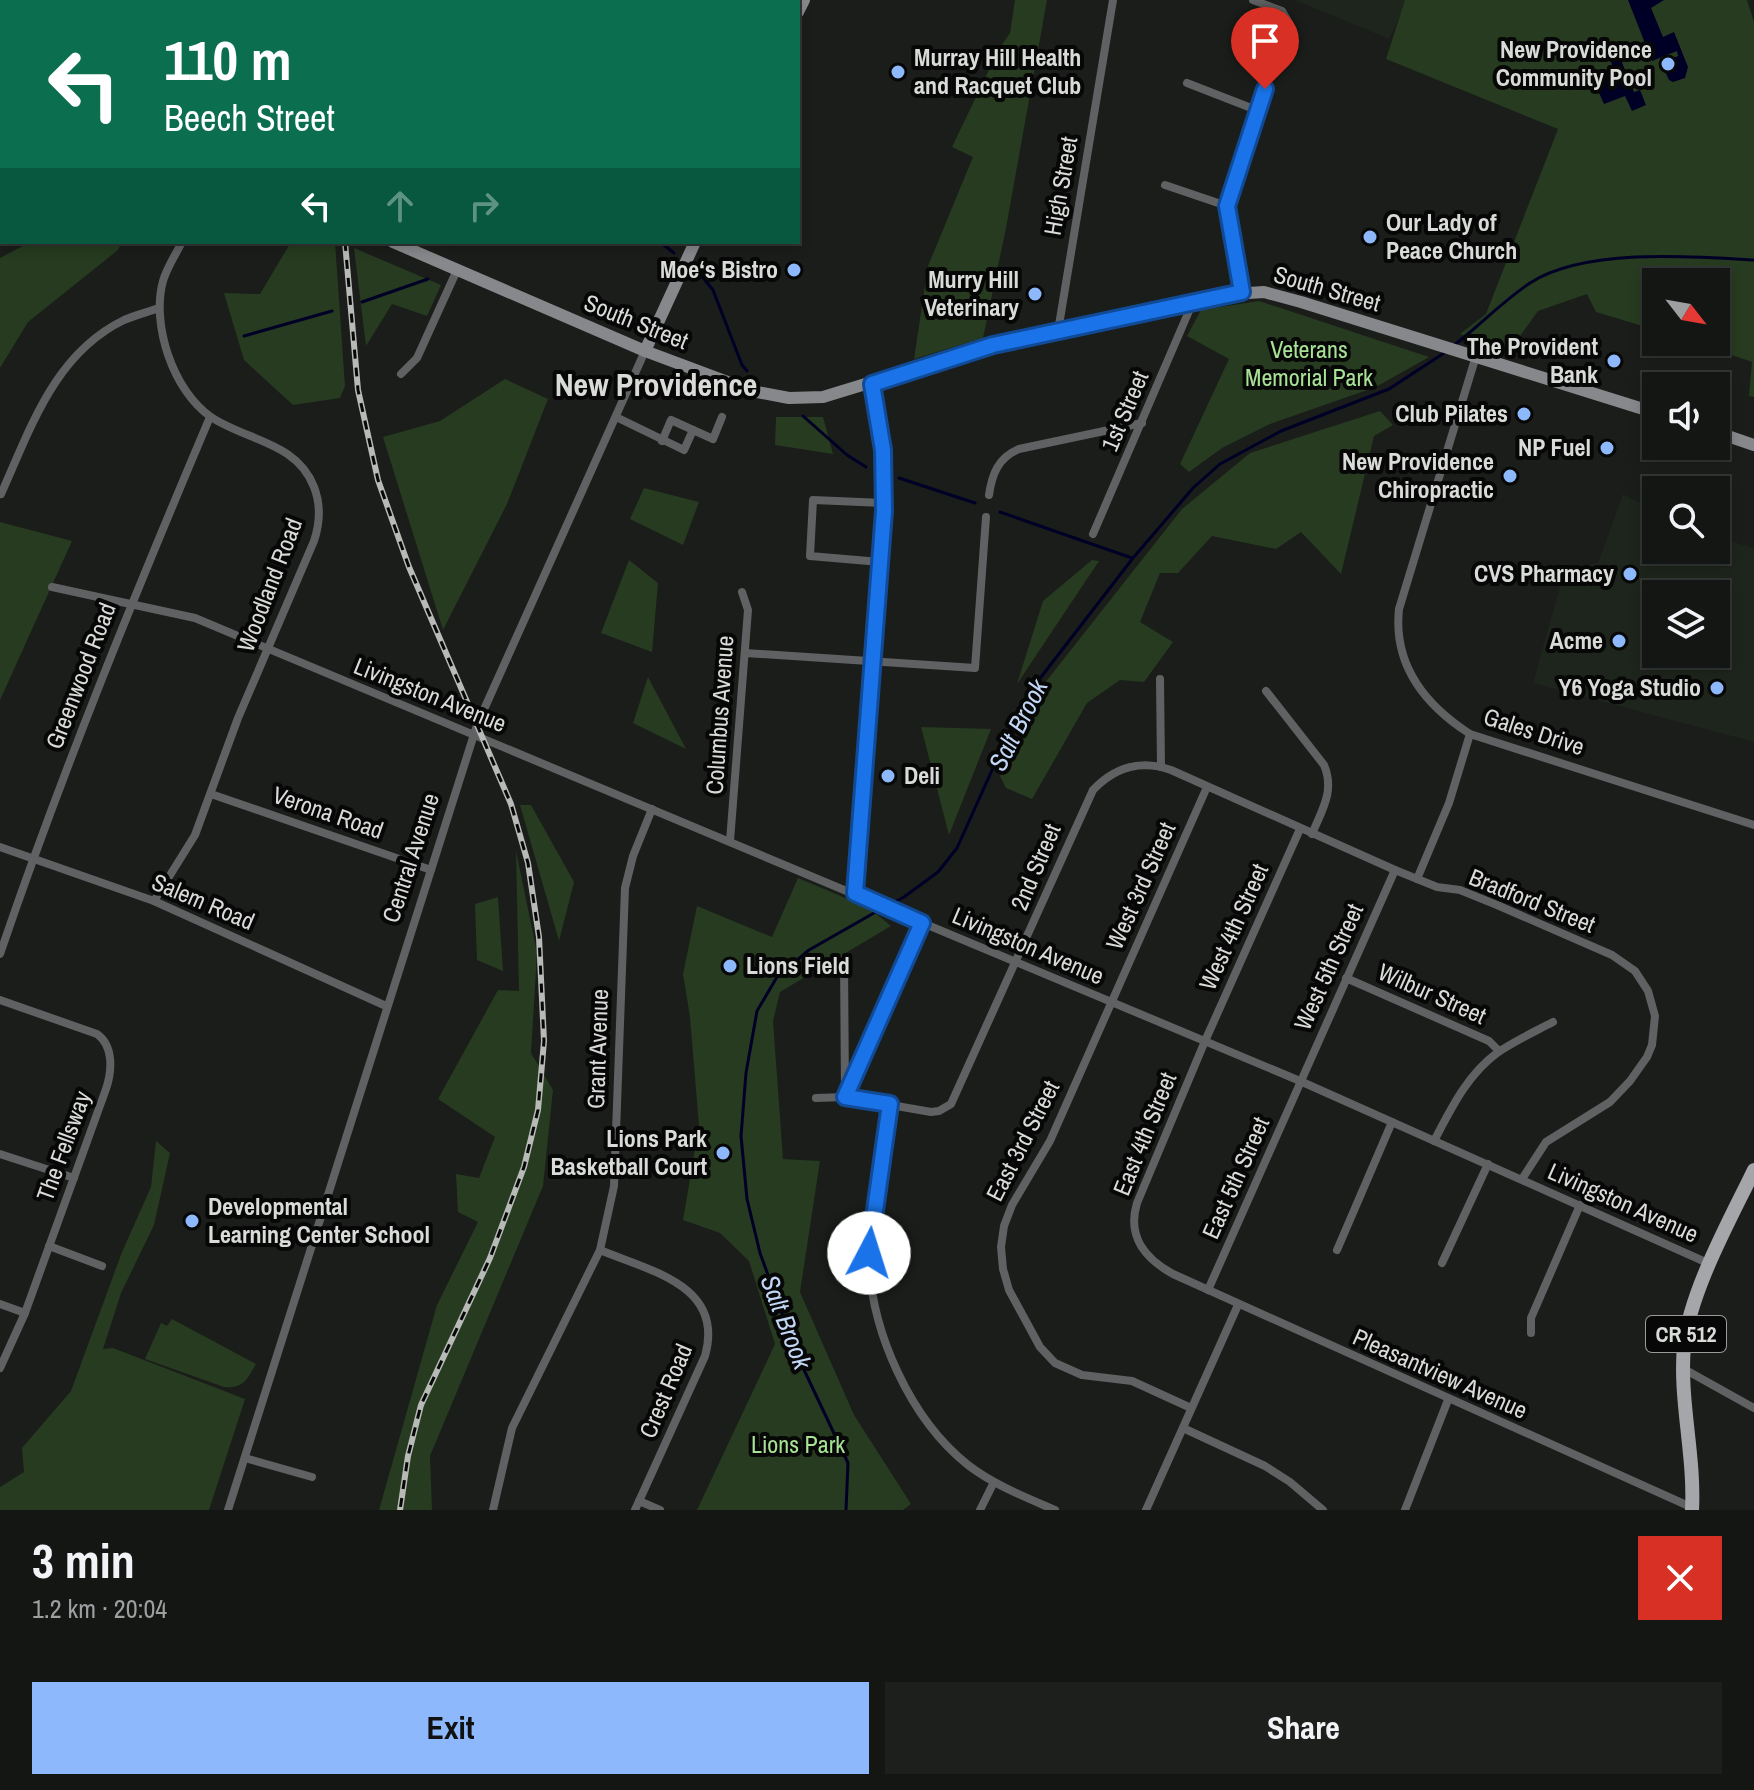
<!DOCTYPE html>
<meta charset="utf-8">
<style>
:root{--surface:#141614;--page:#1d1f1d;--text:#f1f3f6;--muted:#9d9fa0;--line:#333534;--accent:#8db9fc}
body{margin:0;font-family:"Archivo Narrow",sans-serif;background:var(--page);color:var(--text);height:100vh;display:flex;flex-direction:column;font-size:30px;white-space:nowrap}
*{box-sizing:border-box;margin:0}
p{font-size:26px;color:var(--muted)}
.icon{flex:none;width:44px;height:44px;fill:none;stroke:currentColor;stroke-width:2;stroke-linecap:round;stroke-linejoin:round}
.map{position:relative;height:1510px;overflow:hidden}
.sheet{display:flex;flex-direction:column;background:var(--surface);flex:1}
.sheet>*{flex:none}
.top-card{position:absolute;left:0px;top:0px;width:800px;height:244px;box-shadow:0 4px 12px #0003,0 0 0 2px var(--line);background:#0b6e4f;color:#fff;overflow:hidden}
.needle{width:52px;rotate:121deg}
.buttons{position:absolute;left:1642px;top:268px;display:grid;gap:16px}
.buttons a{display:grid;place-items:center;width:88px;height:88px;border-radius:0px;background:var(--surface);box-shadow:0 4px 12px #0003,0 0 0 2px var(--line);font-size:40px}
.pin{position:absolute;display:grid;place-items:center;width:68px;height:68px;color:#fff;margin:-82px -34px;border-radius:50% 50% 50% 0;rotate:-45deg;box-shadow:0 0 8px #0007}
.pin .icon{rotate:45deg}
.me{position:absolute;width:88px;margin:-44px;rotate:5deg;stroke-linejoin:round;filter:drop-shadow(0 0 6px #0008)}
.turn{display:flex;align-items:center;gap:28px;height:168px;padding:0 32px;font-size:36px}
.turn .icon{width:104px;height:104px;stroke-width:2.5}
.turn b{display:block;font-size:56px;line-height:68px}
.lanes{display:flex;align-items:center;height:76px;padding:0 32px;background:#0003;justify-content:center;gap:40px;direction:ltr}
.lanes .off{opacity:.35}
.round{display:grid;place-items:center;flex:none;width:84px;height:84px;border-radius:0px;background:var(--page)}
.overview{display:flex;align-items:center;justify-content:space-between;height:136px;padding:0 32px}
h1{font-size:48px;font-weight:700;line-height:60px}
.primary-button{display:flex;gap:16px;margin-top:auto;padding:16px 32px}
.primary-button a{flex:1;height:92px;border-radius:0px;background:var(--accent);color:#111;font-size:32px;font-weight:700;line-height:92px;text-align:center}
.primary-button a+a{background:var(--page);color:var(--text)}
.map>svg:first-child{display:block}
.built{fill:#1e251c;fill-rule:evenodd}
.green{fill:#263b1f}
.water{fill:#000027}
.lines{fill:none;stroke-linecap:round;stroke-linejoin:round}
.stream{stroke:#000027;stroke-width:3}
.street{stroke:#5f6162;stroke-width:8}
.secondary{stroke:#86888b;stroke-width:12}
.primary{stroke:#a4a6aa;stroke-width:14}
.rail-casing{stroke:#b7bab7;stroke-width:6}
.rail{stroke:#060706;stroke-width:3;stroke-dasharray:9;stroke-linecap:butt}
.route-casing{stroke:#114b97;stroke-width:20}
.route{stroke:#1a73e8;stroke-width:14}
.poi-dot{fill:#8db9fc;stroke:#060706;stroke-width:3}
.labels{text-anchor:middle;stroke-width:8;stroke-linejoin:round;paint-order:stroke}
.shield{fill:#060706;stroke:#9a9b99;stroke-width:2}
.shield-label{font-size:22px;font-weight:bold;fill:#d9dbd8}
.poi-label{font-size:24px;font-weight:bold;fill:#d9dbd8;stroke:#060706;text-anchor:end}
.street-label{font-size:24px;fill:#d9dbd8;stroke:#060706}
.park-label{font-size:24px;fill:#a8e295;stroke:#060706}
.water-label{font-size:26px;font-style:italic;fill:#c2d6f5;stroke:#060706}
.district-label{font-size:32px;font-weight:bold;fill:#d9dbd8;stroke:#060706}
</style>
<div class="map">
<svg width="1754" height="1510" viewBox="0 0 1754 1510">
<rect width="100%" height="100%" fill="#1a1d1a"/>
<g class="built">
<path d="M1295 0H1405L1407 1 1389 39Z"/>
<path d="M1623 494 1656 511V550H1716V537L1754 548V742L1533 683 1564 572 1598 563ZM1656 594H1716V654H1656Z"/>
</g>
<g class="green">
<path d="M1015 0H1047L1006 228 983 338 914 359 928 266 973 157 952 147 999 49 1010 33Z"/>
<path d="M1405 0H1747L1754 22V397L1749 396 1752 362 1694 342H1716V282H1656V330L1596 312 1587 294 1538 311 1510 350 1460 334 1486 314 1558 129 1386 59Z"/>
<path d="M30 242H122L118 250 28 322 0 368V258Z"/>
<path d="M291 242H335L345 386 340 398 293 405 244 360 224 293 260 294Z"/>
<path d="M354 248 441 285 427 316 392 304 366 346Z"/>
<path d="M1259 301 1429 357 1376 387 1270 424 1222 448 1189 472 1180 464 1229 359 1187 336 1201 310Z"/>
<path d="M505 379 548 399 507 504 443 630 383 437 440 421Z"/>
<path d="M1380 411 1393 425 1374 436 1341 574 1301 532 1276 549 1212 536 1178 573H1160L1140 622 1173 642 1144 682 1120 680 1087 703 1032 799 1006 788 1000 776 1044 684 1182 509 1250 453Z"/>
<path d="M776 417H823L833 454 775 445Z"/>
<path d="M644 488 699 502 683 545 630 519Z"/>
<path d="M0 522 72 541 0 700Z"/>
<path d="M629 560 658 583 652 652 601 633Z"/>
<path d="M1092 560 1099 561 1017 684 1043 601Z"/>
<path d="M648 677 686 749 633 723Z"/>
<path d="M921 727 991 729 949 835Z"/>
<path d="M520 805H531L574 882 559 941Z"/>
<path d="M516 851 537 953 531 1053 553 1090 543 1186 430 1456 432 1510H379L437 1305 478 1222 458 1212 456 1174 479 1178 495 1137 438 1099 498 990 519 991Z"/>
<path d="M798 878 869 908 891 926 780 992 773 1021 783 1159 820 1161 800 1292 854 1415 911 1504 903 1510H697L775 1344 749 1261 720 1233 683 1220 699 1126 690 1017 683 974 697 906 772 937Z"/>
<path d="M498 897 503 971 477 960 475 904Z"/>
<path d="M156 1141 170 1153 154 1225 121 1293 103 1349 113 1348 245 1399 209 1510H0V1487L24 1472 22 1448 71 1391 122 1252 151 1187Z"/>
<path d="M172 1319 256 1364C247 1379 244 1389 224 1387L145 1359 161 1323 167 1326Z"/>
</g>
<g class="water">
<path d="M1628 0H1664L1651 8 1663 37 1674 32 1688 67 1685 78 1673 82 1669 80 1664 69 1668 60 1678 56 1677 51 1652 61Z"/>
<path d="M1619 55 1634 92 1640 90 1646 105 1632 111 1625 96 1604 104 1592 77 1613 68 1610 59Z"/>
</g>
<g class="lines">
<g class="stream">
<path d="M660 242 674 253"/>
<path d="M451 245 453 242"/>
<path d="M700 274 713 290 742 365 747 371"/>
<path d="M362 302 428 279"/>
<path d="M244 336 332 311"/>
<path d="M1453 346C1479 326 1503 301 1530 283 1584 248 1691 256 1754 260"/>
<path d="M803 416 847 455 866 467"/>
<path d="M899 478 975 503"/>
<path d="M1000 512 1132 558"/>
<path d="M887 906 904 897 938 872 957 848 1006 739 1038 681 1133 558 1193 488 1220 464 1281 431 1389 389 1444 353"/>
<path d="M846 1510 848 1463 797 1355 760 1253 747 1199 741 1136 746 1073 757 1011 777 977 809 950 881 909"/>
</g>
<g class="street">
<path d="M300 0V2"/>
<path d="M365 0V2"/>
<path d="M9 2V0"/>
<path d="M1187 83 1259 111"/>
<path d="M1165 185 1227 206"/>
<path d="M1242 292 1227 206 1269 75 1289 23 1282 11 1253 0"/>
<path d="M1058 331 1113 0"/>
<path d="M1476 356 1399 609C1393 665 1425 705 1470 734L1754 825"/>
<path d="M401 374 417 358 457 270"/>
<path d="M616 417 684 450 693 430"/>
<path d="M662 441 671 420 713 439 722 417"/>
<path d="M1 494C31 428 54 354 124 320 135 315 148 312 159 308"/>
<path d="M989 495C992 474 998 458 1019 449L1142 423"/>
<path d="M1093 534 1192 304"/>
<path d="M880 562 810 556 813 500 884 503"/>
<path d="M52 587 195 618 1300 1081 1710 1264"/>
<path d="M745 653 975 668 986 517"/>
<path d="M1160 679 1161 767"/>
<path d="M1266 691 1324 765C1335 791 1322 810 1312 834"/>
<path d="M211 794 431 870"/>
<path d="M1300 829 1205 1041 1137 1203C1127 1236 1144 1258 1173 1274L1693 1508"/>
<path d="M730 841 748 610 742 592"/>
<path d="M0 847 154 901 386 1006"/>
<path d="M1417 879 1449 803 1470 734"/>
<path d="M855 893 884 511 883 450 872 384"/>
<path d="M154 901 195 835 238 718 314 541C320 523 321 505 314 487 297 442 247 441 211 417 173 391 151 324 163 281 167 267 176 254 182 242"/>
<path d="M0 954C62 772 135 594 210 417"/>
<path d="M844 959 845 1092"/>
<path d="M1346 978 1489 1041 1499 1051"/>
<path d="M0 1000 97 1034C114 1046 112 1071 106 1089L25 1313 0 1368"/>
<path d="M845 1097 922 923"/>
<path d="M816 1098 845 1097 931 1112 939 1111 951 1104 1093 790C1115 767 1140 759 1171 770L1395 870 1437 887 1460 890 1497 905 1612 955 1635 971 1648 991 1655 1016 1652 1045 1647 1057 1630 1081 1610 1102 1546 1142 1522 1179"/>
<path d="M890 1104C882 1154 869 1206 869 1256 870 1330 910 1419 968 1465 994 1485 1025 1497 1055 1510"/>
<path d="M1434 1141C1451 1109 1467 1075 1497 1053 1514 1041 1534 1032 1553 1022"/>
<path d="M0 1154 74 1178"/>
<path d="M49 1246 102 1266"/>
<path d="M600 1250C650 1271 725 1285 705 1356L635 1510"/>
<path d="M1337 1250 1392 1122"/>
<path d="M1442 1263 1488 1164"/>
<path d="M1208 1290 1395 870"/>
<path d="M0 1304 25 1313"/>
<path d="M1531 1333V1318L1580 1205"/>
<path d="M1684 1369 1754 1408"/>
<path d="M1191 1408 1132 1381 1082 1375 1055 1363 1040 1347 1009 1290 1003 1269 1001 1247 1004 1226 1012 1205 1050 1141 1207 787"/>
<path d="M1183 1428 1265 1466 1290 1482 1323 1510"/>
<path d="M245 1458 312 1477"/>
<path d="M639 1501 660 1510"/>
<path d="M228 1510 477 725 645 351"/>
<path d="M493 1510 512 1428 600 1250 614 1186 625 888 633 856 652 809"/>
<path d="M980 1510 994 1482"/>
<path d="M1146 1510 1238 1305"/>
<path d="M1405 1510 1448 1400"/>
</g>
<g class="secondary">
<path d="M214 2 215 0"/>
<path d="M798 12 804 0"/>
<path d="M0 147 2 146"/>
<path d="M393 242 645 351 752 391 789 398 823 397 993 345 1233 294 1264 292 1301 302 1656 413"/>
<path d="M645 351 695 242"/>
<path d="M1716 432 1754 445"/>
</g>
<path class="primary" d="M1692 1510C1695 1455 1679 1400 1684 1346 1690 1291 1730 1220 1754 1170"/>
<defs>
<g id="rail">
<path d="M327 0V2"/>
<path d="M345 242 358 390 378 480 409 567 511 804 528 863 539 937 544 1041 538 1110 524 1167 490 1258 421 1405 408 1456 400 1510"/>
</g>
</defs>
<use href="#rail" class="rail-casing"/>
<use href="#rail" class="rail"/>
</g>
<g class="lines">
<defs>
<path id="route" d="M869 1253 890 1104 845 1097 922 923 855 893 884 511 883 450 872 384 993 345 1242 292 1227 206 1265 89"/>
</defs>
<use href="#route" class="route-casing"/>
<use href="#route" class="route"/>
</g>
<g class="poi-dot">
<circle cx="1668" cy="64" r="8"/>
<circle cx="898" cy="72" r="8"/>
<circle cx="1370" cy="237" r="8"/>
<circle cx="794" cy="270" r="8"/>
<circle cx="1035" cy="294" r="8"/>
<circle cx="1614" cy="361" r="8"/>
<circle cx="1524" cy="414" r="8"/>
<circle cx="1607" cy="448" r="8"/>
<circle cx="1510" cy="476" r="8"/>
<circle cx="1630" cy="574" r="8"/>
<circle cx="1619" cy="641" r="8"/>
<circle cx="1717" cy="688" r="8"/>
<circle cx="888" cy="776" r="8"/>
<circle cx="730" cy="966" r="8"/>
<circle cx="723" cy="1153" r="8"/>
<circle cx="192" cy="1221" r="8"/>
</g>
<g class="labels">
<rect class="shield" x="1646" y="1316" width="80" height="36" rx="6"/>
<g class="shield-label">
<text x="1686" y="1342">CR 512</text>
</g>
<g class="poi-label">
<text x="1652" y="58">New Providence<tspan x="1652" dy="28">Community Pool</tspan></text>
<text x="914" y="66" text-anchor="start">Murray Hill Health<tspan x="914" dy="28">and Racquet Club</tspan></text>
<text x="1386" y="231" text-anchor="start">Our Lady of<tspan x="1386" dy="28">Peace Church</tspan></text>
<text x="778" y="278">Moe‘s Bistro</text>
<text x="1019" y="288">Murry Hill<tspan x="1019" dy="28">Veterinary</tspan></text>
<text x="1598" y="355">The Provident<tspan x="1598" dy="28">Bank</tspan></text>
<text x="1508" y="422">Club Pilates</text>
<text x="1591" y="456">NP Fuel</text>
<text x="1494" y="470">New Providence<tspan x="1494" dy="28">Chiropractic</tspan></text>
<text x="1614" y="582">CVS Pharmacy</text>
<text x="1603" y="649">Acme</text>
<text x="1701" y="696">Y6 Yoga Studio</text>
<text x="904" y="784" text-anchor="start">Deli</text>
<text x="746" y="974" text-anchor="start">Lions Field</text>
<text x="707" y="1147">Lions Park<tspan x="707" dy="28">Basketball Court</tspan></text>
<text x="208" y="1215" text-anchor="start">Developmental<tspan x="208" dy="28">Learning Center School</tspan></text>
</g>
<g class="street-label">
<text transform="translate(1061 186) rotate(-80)" y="8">High Street</text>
<text transform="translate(1327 289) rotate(16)" y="8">South Street</text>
<text transform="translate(636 322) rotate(22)" y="8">South Street</text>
<text transform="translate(1125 411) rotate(-67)" y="8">1st Street</text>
<text transform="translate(270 585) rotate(-69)" y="8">Woodland Road</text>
<text transform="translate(81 676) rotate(-69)" y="8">Greenwood Road</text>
<text transform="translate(430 695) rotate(22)" y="8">Livingston Avenue</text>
<text transform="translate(720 715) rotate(-86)" y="8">Columbus Avenue</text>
<text transform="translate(1534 732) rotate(18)" y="8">Gales Drive</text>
<text transform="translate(328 813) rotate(19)" y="8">Verona Road</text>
<text transform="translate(411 858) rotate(-72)" y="8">Central Avenue</text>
<text transform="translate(1036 867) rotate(-67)" y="8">2nd Street</text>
<text transform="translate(1141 886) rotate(-66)" y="8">West 3rd Street</text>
<text transform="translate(1532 901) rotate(22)" y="8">Bradford Street</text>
<text transform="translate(203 902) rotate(23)" y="8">Salem Road</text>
<text transform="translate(1234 927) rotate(-66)" y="8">West 4th Street</text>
<text transform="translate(1028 946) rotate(23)" y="8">Livingston Avenue</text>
<text transform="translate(1329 967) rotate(-66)" y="8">West 5th Street</text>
<text transform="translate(1432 994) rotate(24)" y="8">Wilbur Street</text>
<text transform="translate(598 1049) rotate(-88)" y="8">Grant Avenue</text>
<text transform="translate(1145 1134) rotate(-68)" y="8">East 4th Street</text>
<text transform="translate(1023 1141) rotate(-63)" y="8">East 3rd Street</text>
<text transform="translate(64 1146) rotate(-70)" y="8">The Fellsway</text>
<text transform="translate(1236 1178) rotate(-66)" y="8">East 5th Street</text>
<text transform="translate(1623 1203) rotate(24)" y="8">Livingston Avenue</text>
<text transform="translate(1440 1374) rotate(24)" y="8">Pleasantview Avenue</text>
<text transform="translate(666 1391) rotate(-67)" y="8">Crest Road</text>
</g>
<g class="park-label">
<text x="1309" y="358">Veterans<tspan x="1309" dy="28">Memorial Park</tspan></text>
<text x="798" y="1453">Lions Park</text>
</g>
<g class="water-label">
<text transform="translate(1018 725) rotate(-63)" y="9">Salt Brook</text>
<text transform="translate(786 1322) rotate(69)" y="9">Salt Brook</text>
</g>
<g class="district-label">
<text x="656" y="396">New Providence</text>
</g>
</g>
</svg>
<div class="buttons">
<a><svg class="needle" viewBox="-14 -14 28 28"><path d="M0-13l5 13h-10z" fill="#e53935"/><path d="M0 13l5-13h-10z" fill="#9d9fa0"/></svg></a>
<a><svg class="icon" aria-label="sound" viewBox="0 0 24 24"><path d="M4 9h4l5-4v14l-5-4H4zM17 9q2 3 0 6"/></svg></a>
<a><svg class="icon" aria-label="search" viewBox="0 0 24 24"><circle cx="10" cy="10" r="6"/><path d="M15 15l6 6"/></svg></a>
<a><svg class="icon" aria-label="layers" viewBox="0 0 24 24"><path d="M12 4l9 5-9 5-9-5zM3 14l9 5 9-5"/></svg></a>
</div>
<div class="pin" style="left:1265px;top:89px;background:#d93025"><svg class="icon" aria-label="arrive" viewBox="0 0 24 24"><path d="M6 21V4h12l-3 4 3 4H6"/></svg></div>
<svg class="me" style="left:869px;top:1253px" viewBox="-20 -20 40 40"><circle r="19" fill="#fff"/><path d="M0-13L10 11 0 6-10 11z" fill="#1a73e8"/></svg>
<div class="top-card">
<div class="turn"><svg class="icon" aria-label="left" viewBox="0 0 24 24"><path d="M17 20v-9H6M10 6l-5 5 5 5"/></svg><div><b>110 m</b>Beech Street</div></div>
<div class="lanes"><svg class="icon" aria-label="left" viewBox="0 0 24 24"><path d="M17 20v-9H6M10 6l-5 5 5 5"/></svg><svg class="icon off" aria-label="ahead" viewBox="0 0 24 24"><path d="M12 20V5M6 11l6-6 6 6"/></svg><svg class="icon off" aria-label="right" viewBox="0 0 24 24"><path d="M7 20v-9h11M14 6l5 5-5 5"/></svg></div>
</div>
</div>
<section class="sheet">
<div class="overview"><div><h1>3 min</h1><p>1.2 km · 20:04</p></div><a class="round" style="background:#d93025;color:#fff"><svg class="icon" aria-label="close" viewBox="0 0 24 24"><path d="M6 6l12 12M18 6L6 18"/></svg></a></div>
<div class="primary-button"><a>Exit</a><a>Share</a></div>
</section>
